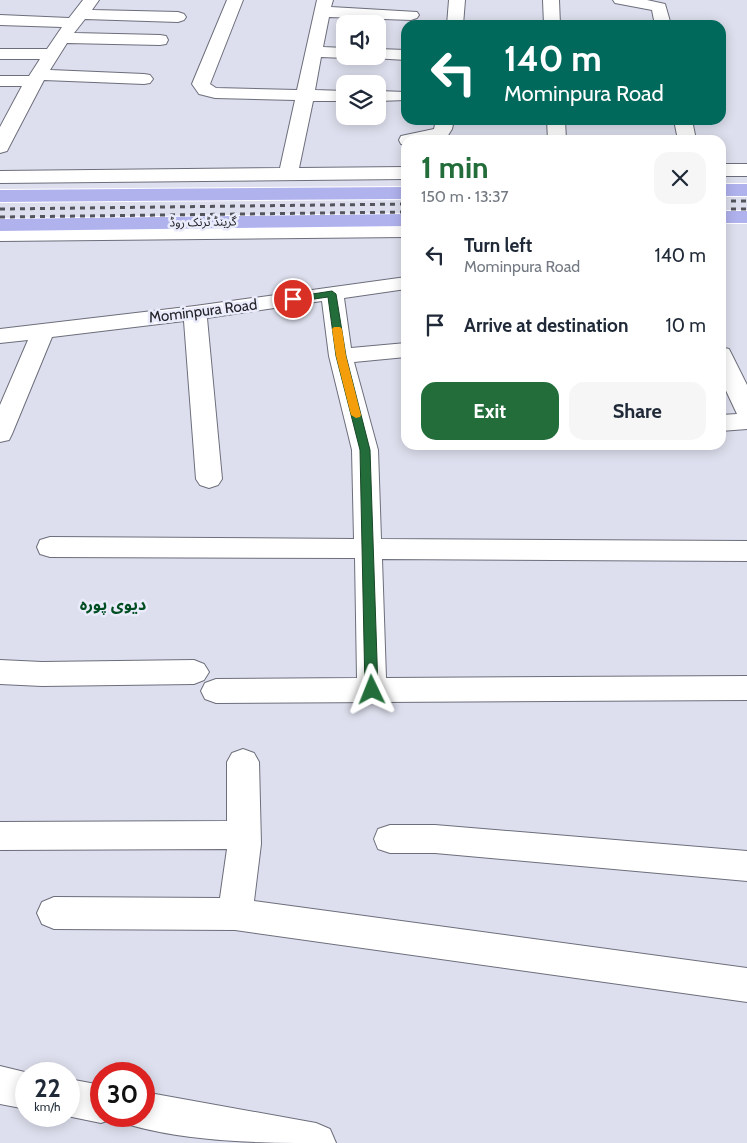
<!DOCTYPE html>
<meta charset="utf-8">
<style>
:root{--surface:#fff;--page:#f6f6f7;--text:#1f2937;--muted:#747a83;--accent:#236d3b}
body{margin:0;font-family:Cabin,"Noto Sans Arabic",sans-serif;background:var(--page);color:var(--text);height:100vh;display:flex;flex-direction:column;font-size:19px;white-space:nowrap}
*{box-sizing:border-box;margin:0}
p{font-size:16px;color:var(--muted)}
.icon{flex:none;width:28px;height:28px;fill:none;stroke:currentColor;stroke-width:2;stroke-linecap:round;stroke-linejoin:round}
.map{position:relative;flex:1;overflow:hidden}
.side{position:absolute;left:401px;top:135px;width:325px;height:315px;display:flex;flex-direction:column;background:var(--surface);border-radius:15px;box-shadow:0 2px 12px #0003}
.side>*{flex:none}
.banner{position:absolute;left:401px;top:20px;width:325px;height:105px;border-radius:15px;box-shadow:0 2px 12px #0003;background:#00695c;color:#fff;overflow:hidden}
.controls{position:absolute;left:336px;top:15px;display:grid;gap:10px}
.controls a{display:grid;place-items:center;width:50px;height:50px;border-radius:10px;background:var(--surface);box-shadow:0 2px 12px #0003;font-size:25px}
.speed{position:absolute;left:15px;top:1062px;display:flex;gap:10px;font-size:25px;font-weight:700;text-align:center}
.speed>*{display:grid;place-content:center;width:65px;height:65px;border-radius:50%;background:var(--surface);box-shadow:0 2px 12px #0003;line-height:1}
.speed small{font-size:12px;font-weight:400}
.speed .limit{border:8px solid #d22;background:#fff;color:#111}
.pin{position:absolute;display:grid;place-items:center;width:42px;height:42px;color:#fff;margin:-21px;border:2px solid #fff;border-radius:50%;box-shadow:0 1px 5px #0007}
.me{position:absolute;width:55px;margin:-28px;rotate:358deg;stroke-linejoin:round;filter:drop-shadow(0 0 4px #0008)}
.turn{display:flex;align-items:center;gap:18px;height:105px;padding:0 20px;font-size:22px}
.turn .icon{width:65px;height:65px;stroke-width:2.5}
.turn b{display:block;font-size:35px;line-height:42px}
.round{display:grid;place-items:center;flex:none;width:52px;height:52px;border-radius:15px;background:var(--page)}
.head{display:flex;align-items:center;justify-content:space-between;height:85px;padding:0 20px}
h1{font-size:30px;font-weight:800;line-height:38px;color:var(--accent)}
.cta{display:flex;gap:10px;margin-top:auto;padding:10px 20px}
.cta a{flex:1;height:58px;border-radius:15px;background:var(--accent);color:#fff;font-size:20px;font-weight:800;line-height:58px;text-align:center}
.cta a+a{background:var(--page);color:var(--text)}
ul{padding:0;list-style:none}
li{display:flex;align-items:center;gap:15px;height:70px;padding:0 20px}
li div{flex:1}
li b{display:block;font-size:19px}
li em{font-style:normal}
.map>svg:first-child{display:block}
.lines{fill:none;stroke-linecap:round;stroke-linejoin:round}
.minor-casing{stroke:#6c6e7b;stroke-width:2}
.major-casing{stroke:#fff;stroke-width:2}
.minor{fill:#fff;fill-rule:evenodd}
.major{fill:#b0b2ee;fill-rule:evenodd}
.rail{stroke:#53545c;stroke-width:3;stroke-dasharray:5 5;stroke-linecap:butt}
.route{fill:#236d3b;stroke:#174726}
.slow{fill:#f59e0b}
.labels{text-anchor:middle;stroke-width:5;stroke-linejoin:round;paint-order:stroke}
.far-street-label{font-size:12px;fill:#222328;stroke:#eaecfb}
.street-label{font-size:15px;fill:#222328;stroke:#eaecfb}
.neighbourhood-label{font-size:16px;font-weight:bold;fill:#004e22;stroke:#eaecfb}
</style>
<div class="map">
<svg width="747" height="1143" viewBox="0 0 747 1143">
<rect width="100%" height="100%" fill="#dddfee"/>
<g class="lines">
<defs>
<g id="minor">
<path d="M83 0H99L92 10 178 12 184 14 186 17 184 20 178 22 85 19 74 33 160 35 166 36 168 40 166 44 160 45 67 43 50 70 144 74 150 75 153 79 150 83 144 84 44 80 9 147 7 151 0 153V127L22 86H0V76H29L40 59H0V49H47L62 27 0 25V15L69 18Z"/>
<path d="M227 0H243L210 84 216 88 297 90 317 0H333L331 7 417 12 419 15 417 18 411 20 329 17 323 47 345 48V56H351L345 58 321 57 315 90 345 91V101H313L299 168 406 167V179L0 183V171L280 168 295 100 215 98 199 94 192 84Z"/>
<path d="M449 0H465L463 25H447Z"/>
<path d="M543 0H559L560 25H544Z"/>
<path d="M613 0H647L665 4 671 25H655L652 10 615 3Z"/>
<path d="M378 49 406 50V60L372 58 371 56H378Z"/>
<path d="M378 91 406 92V100L378 101Z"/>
<path d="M436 120H454L452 129 447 137 433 140H406V145L401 144 399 140 401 136 434 129Z"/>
<path d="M547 120H565L566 140H548Z"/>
<path d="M674 120H692L696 140H678Z"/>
<rect x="721" y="164" width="26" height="12"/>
<path d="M406 225V237L0 241V229Z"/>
<path d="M406 277V289L344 298 351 348 406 343V357L354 362 378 450 381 539 747 541V561L382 559 386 678 747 676V700L216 703 205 699 201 691 205 683 216 679 357 678 355 558 50 557 40 554 37 547 40 540 50 537 354 539 352 450 329 356 322 301 207 318 222 479 218 485 209 488 200 485 196 479 184 321 52 337 12 434 9 440 0 442V405L28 340 0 343V329L195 306Z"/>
<path d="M721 347 729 349 747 385V429L721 431V415L737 414 721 380Z"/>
<path d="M0 660 42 662 194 660 204 664 209 672 204 680 194 684 42 686 0 684Z"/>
<path d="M243 749 254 753 259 762 261 844 254 901 747 968V1002L235 930 54 929 42 924 37 913 42 902 54 897 220 898 227 849 0 850V822L227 821V762L232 753Z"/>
<path d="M390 825H435L747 851V881L435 853H390L378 849 374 839 378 829Z"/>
<path d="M0 1066 33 1074H26V1109L0 1104Z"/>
<path d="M69 1079 101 1085V1116L115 1118 101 1123 67 1116H69Z"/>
<path d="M144 1092 316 1123 330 1129 336 1143C270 1143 192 1143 130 1125L127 1116H144Z"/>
</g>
<g id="major">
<rect x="721" y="184" width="26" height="12"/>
<path d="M406 187V199L0 202V190Z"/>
<rect x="721" y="211" width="26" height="12"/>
<path d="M406 214V226L0 231V219Z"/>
</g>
</defs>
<use href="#minor" class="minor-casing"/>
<use href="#major" class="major-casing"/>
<use href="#minor" class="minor"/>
<use href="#major" class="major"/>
<g class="rail">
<path d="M721 201H747"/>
<path d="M0 209 406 204"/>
<path d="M721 209H747"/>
<path d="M0 217 406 212"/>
</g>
</g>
<path class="route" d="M332 291 336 294 346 356 370 450 378 690 376 693H367L365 690 360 450 336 356 328 297 293 302 288 299 293 297Z"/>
<path class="slow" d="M334 327H340L342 329 346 356 361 415 360 417 356 418 351 415 336 356 332 329Z"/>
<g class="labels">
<g class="far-street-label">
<text transform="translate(203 222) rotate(-1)" y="4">گرینڈ ٹرنک روڈ</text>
</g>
<g class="street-label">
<text transform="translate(203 311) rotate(-7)" y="5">Mominpura Road</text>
</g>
<g class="neighbourhood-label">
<text x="113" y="610">دیوی پورہ</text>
</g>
</g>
</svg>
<div class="controls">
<a><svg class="icon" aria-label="sound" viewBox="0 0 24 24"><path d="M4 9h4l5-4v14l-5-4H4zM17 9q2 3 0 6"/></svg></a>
<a><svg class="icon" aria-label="layers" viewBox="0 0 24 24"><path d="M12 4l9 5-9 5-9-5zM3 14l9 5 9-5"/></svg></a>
</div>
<div class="speed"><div>22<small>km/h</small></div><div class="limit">30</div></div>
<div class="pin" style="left:293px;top:299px;background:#d93025"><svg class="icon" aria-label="arrive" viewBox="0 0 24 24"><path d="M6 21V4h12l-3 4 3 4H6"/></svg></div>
<svg class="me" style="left:372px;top:690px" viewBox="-20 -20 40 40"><path d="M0-17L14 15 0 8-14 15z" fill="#236d3b" stroke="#fff" stroke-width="4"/></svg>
<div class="banner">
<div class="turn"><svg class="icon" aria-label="left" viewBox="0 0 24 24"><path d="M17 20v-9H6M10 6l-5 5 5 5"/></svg><div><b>140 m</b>Mominpura Road</div></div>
</div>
<section class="side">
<div class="head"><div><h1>1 min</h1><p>150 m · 13:37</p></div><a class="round"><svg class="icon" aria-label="close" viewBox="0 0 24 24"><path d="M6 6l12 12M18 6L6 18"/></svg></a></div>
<ul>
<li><svg class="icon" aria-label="left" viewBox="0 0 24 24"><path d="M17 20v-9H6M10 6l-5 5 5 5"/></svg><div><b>Turn left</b><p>Mominpura Road</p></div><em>140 m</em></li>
<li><svg class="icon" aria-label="arrive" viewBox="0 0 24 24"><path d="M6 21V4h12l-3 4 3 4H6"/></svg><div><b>Arrive at destination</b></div><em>10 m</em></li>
</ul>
<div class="cta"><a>Exit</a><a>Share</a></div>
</section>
</div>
